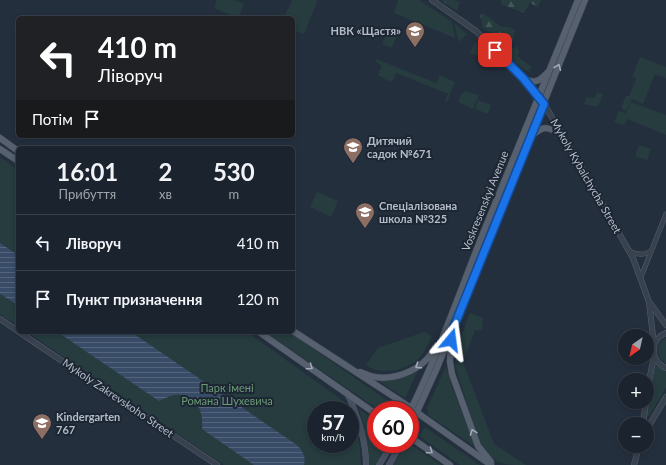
<!DOCTYPE html>
<html lang="uk">
<meta charset="utf-8">
<style>
:root{--surface:#1b232e;--page:#242b36;--text:#f1f3f6;--muted:#a0a4aa;--line:#39404a}
body{margin:0;font-family:Lato,sans-serif;background:var(--page);color:var(--text);height:100vh;display:flex;flex-direction:column;font-size:15px;white-space:nowrap}
*{box-sizing:border-box;margin:0}
p{font-size:13px;color:var(--muted)}
.icon{flex:none;width:22px;height:22px;fill:none;stroke:currentColor;stroke-width:2;stroke-linecap:round;stroke-linejoin:round}
.map{position:relative;flex:1;overflow:hidden}
.side{position:absolute;left:16px;top:146px;width:279px;height:188px;display:flex;flex-direction:column;background:var(--surface);border-radius:6px;box-shadow:0 2px 6px #0003,0 0 0 1px var(--line)}
.side>*{flex:none}
.top-card{position:absolute;left:16px;top:16px;width:279px;height:122px;border-radius:6px;box-shadow:0 2px 6px #0003,0 0 0 1px var(--line);background:#202124;color:#fff;overflow:hidden}
.needle{width:26px;rotate:214deg}
.tools{position:absolute;left:618px;top:329px;display:grid;gap:8px}
.tools a{display:grid;place-items:center;width:36px;height:36px;border-radius:50%;background:var(--surface);box-shadow:0 2px 6px #0003,0 0 0 1px var(--line);font-size:20px}
.speed{position:absolute;left:307px;top:401px;display:flex;gap:8px;font-size:20px;font-weight:700;text-align:center}
.speed>*{display:grid;place-content:center;width:52px;height:52px;border-radius:50%;background:var(--surface);box-shadow:0 2px 6px #0003,0 0 0 1px var(--line);line-height:1}
.speed small{font-size:10px;font-weight:400}
.speed .limit{border:6px solid #d22;background:#fff;color:#111}
.pin{position:absolute;display:grid;place-items:center;width:34px;height:34px;color:#fff;margin:-17px;border-radius:8px;box-shadow:0 2px 6px #0006}
.me{position:absolute;width:44px;margin:-22px;rotate:16deg;stroke-linejoin:round;filter:drop-shadow(0 0 3px #0008)}
.turn{display:flex;align-items:center;gap:14px;height:84px;padding:0 16px;font-size:18px}
.turn .icon{width:52px;height:52px;stroke-width:2.5}
.turn b{display:block;font-size:28px;line-height:34px}
.then{display:flex;align-items:center;height:38px;padding:0 16px;background:#0003;gap:8px;font-size:15px}
.eta{display:flex;justify-content:space-evenly;align-items:center;height:68px;text-align:center}
.eta b{font-size:24px;font-weight:700;line-height:28px}
ul{padding:0;list-style:none}
li{display:flex;align-items:center;gap:12px;height:56px;padding:0 16px;border-top:1px solid var(--line)}
li div{flex:1}
li b{display:block;font-size:15px}
li em{font-style:normal}
.map>svg:first-child{display:block}
.green{fill:#263c3f;fill-rule:evenodd}
.forest{fill:url(#forest-firs)}
.water{fill:url(#water-rules)}
.lines{fill:none;stroke-linecap:round;stroke-linejoin:round}
.minor-casing{stroke:#565f6c;stroke-width:5}
.tertiary-casing{stroke:#565f6c;stroke-width:6}
.secondary-casing{stroke:#565f6c;stroke-width:6}
.primary-casing{stroke:#414a57;stroke-width:7}
.minor{stroke:#38414e;stroke-width:4}
.tertiary{stroke:#38414e;stroke-width:5}
.secondary{stroke:#465061;stroke-width:5.5}
.primary{stroke:#56606e;stroke-width:6}
.oneway{stroke:#a1aab7}
.route-casing{stroke:#114b97;stroke-width:10}
.route{stroke:#1a73e8;stroke-width:7}
.labels{text-anchor:middle;stroke-width:4;stroke-linejoin:round;paint-order:stroke}
.poi-label{font-size:11px;font-weight:bold;fill:#b4bcc9;stroke:#1d2633;text-anchor:start}
.street-label{font-size:11px;fill:#b4bcc9;stroke:#1d2633}
.park-label{font-size:11px;fill:#6b9a76;stroke:#1d2633}
</style>
<div class="map">
<svg width="666" height="465" viewBox="0 0 666 465">
<defs>
<pattern id="forest-firs" width="22" height="20" patternUnits="userSpaceOnUse"><rect width="22" height="20" fill="#263c3f"/><path d="M5 1l3.5 6h-7zM16 11l3.5 6h-7z" fill="#435659"/></pattern>
<pattern id="water-rules" width="6" height="5" patternUnits="userSpaceOnUse"><rect width="6" height="5" fill="#394c67"/><path d="M0 2.5h6" fill="none" stroke="#53647b"/></pattern>
</defs>
<rect width="100%" height="100%" fill="#242f3e"/>
<g class="green">
<path d="M217 0H235L244 4 238 18 214 8Z"/>
<path d="M292 0H318L304 34 293 30V18H284Z"/>
<path d="M398 0H419L452 22 455 38 394 13Z"/>
<path d="M454 23 467 34 459 42Z"/>
<path d="M389 29 398 33 392 48 382 44Z"/>
<path d="M475 41 497 63 470 53Z"/>
<path d="M640 57 666 67V78L655 74 643 104 632 99 626 111 621 108 626 96H629L636 79 632 77Z"/>
<path d="M376 59 436 83 440 75 455 82 447 102 445 101 448 94 396 73 393 80 390 82 378 75 382 66 375 61Z"/>
<path d="M465 91 479 95 473 109 458 102 461 94Z"/>
<path d="M597 92 603 94 598 107 584 104 586 98 590 97 595 98Z"/>
<path d="M478 100 491 105 488 114 475 109Z"/>
<path d="M631 102 666 115V135L627 119 624 125 614 122 619 111 626 113Z"/>
<path d="M639 145 651 149 647 160 635 156Z"/>
<path d="M0 157 18 170V326L0 314Z"/>
<path d="M317 192 338 201 331 217 310 207Z"/>
<path d="M470 313 483 318 482 330H475L463 362 494 444 526 465C500 465 497 465 481 445L458 376 455 363 460 339Z"/>
<path d="M27 332H247L346 403C358 422 360 443 361 465H224ZM316 410H350V444H316Z"/>
<path d="M265 332H289L401 410H379Z"/>
<path d="M424 332 432 336C428 345 425 353 417 360 404 371 380 376 366 365L378 348Z"/>
<path d="M666 338V363C655 357 655 344 666 338Z"/>
<path d="M655 365 666 371V388L649 416H647Z"/>
<path d="M446 367 452 387 475 447 431 417 428 414 427 408Z"/>
<path d="M418 371 405 398 379 381 401 378Z"/>
<path d="M359 409 376 421V444H388L375 465H369L363 425Z"/>
<path d="M425 427 480 465H460L419 436Z"/>
<path d="M410 444 411 445 441 465H393L404 447Z"/>
</g>
<g class="forest">
<path d="M441 0H454L460 2 457 11Z"/>
<path d="M501 0H541L538 7 530 3 524 13 501 4Z"/>
<path d="M483 13 501 27H508L515 30 513 41 508 47 510 50 517 46 519 52 517 56 531 67 529 72C517 66 497 46 492 33L483 28 480 15Z"/>
</g>
<g class="water">
<path d="M0 243 18 255V305L0 294Z"/>
<path d="M62 332H131L297 445C303 452 306 456 304 465H254L202 429C204 411 196 392 174 395 169 396 164 399 159 401L62 335Z"/>
</g>
<g class="lines">
<defs>
<g id="minor">
<path d="M629 251C637 255 644 256 651 251"/>
<path d="M641 277 666 214"/>
</g>
<g id="tertiary">
<path d="M432 0 476 31 523 78 544 104 579 163 633 258 649 302 654 345"/>
<path d="M650 303 666 325"/>
<path d="M0 319 18 331"/>
<path d="M19 332 217 465"/>
<path d="M666 333C649 340 650 361 666 368"/>
<path d="M647 391 654 356"/>
<path d="M643 424 646 402"/>
<path d="M647 429 666 397"/>
<path d="M634 465 639 446"/>
</g>
<g id="secondary">
<path d="M347 393C358 416 366 439 366 465"/>
<path d="M379 465 392 444"/>
<path d="M389 465 401 444"/>
</g>
<g id="primary">
<path d="M523 78C533 84 539 82 547 73"/>
<path d="M533 135C544 125 548 127 561 134"/>
<path d="M0 138 18 151"/>
<path d="M0 149 18 161"/>
<path d="M293 331 405 404 491 465"/>
<path d="M259 332 376 414"/>
<path d="M451 340 450 362 452 374 478 446 491 462"/>
<path d="M360 372C365 374 370 376 375 377 393 380 415 372 427 359 431 355 433 350 436 346"/>
<path d="M410 411C439 353 460 291 484 231 515 154 547 77 578 0"/>
<path d="M410 427 437 368 585 0"/>
<path d="M410 437 450 465"/>
</g>
</defs>
<use href="#minor" class="minor-casing"/>
<use href="#tertiary" class="tertiary-casing"/>
<use href="#secondary" class="secondary-casing"/>
<use href="#primary" class="primary-casing"/>
<use href="#minor" class="minor"/>
<use href="#tertiary" class="tertiary"/>
<use href="#secondary" class="secondary"/>
<use href="#primary" class="primary"/>
</g>
<defs><path id="oneway-chevron" d="M-2-3.5L2.5 0L-2 3.5" fill="none" stroke-width="1.6" stroke-linecap="round" stroke-linejoin="round"/></defs>
<g class="oneway">
<use href="#oneway-chevron" transform="translate(558 67) rotate(-68)"/>
<use href="#oneway-chevron" transform="translate(418 366) rotate(146)"/>
<use href="#oneway-chevron" transform="translate(310 367) rotate(35)"/>
<use href="#oneway-chevron" transform="translate(473 432) rotate(-110)"/>
<use href="#oneway-chevron" transform="translate(430 451) rotate(35)"/>
</g>
<g class="lines">
<defs>
<path id="route" d="M451 340V334L544 104 523 78 495 50"/>
</defs>
<use href="#route" class="route-casing"/>
<use href="#route" class="route"/>
</g>
<defs>
<symbol id="school-pin" viewBox="-11 -11 22 30"><path d="M0 17L-7.5 6A9.5 9.5 0 1 1 7.5 6Z" fill="#8d6e63" stroke="#1d2633"/><path d="M0-5L7-2L0 1L-7-2ZM-4 1L0 2.5L4 1V4Q0 6-4 4Z" fill="#fff"/></symbol>
</defs>
<g fill-rule="evenodd">
<use href="#school-pin" x="404" y="20" width="22" height="30"/>
<use href="#school-pin" x="342" y="136" width="22" height="30"/>
<use href="#school-pin" x="354" y="201" width="22" height="30"/>
<use href="#school-pin" x="31" y="412" width="22" height="30"/>
</g>
<g class="labels">
<g class="poi-label">
<text x="401" y="35" text-anchor="end">НВК «Щастя»</text>
<text x="367" y="145">Дитячий<tspan x="367" dy="13">садок №671</tspan></text>
<text x="379" y="210">Спеціалізована<tspan x="379" dy="13">школа №325</tspan></text>
<text x="56" y="421">Kindergarten<tspan x="56" dy="13">767</tspan></text>
</g>
<g class="street-label">
<text transform="translate(586 176) rotate(60)" y="4">Mykoly Kybalchycha Street</text>
<text transform="translate(485 201) rotate(-68)" y="4">Voskresenskyi Avenue</text>
<text transform="translate(118 398) rotate(34)" y="4">Mykoly Zakrevskoho Street</text>
</g>
<g class="park-label">
<text x="227" y="392">Парк імені<tspan x="227" dy="13">Романа Шухевича</tspan></text>
</g>
</g>
</svg>
<div class="tools">
<a><svg class="needle" viewBox="-14 -14 28 28"><path d="M0-13l5 13h-10z" fill="#e53935"/><path d="M0 13l5-13h-10z" fill="#a0a4aa"/></svg></a>
<a>+</a>
<a>−</a>
</div>
<div class="speed"><div>57<small>km/h</small></div><div class="limit">60</div></div>
<div class="pin" style="left:495px;top:50px;background:#d93025"><svg class="icon" aria-label="arrive" viewBox="0 0 24 24"><path d="M6 21V4h12l-3 4 3 4H6"/></svg></div>
<svg class="me" style="left:451px;top:340px" viewBox="-20 -20 40 40"><path d="M0-17L14 15 0 8-14 15z" fill="#1a73e8" stroke="#fff" stroke-width="4"/></svg>
<div class="top-card">
<div class="turn"><svg class="icon" aria-label="left" viewBox="0 0 24 24"><path d="M17 20v-9H6M10 6l-5 5 5 5"/></svg><div><b>410 m</b>Ліворуч</div></div>
<div class="then">Потім<svg class="icon" aria-label="arrive" viewBox="0 0 24 24"><path d="M6 21V4h12l-3 4 3 4H6"/></svg></div>
</div>
<section class="side">
<div class="eta">
<div><b>16:01</b><p>Прибуття</p></div>
<div><b>2</b><p>хв</p></div>
<div><b>530</b><p>m</p></div>
</div>
<ul>
<li><svg class="icon" aria-label="left" viewBox="0 0 24 24"><path d="M17 20v-9H6M10 6l-5 5 5 5"/></svg><div><b>Ліворуч</b></div><em>410 m</em></li>
<li><svg class="icon" aria-label="arrive" viewBox="0 0 24 24"><path d="M6 21V4h12l-3 4 3 4H6"/></svg><div><b>Пункт призначення</b></div><em>120 m</em></li>
</ul>
</section>
</div>
